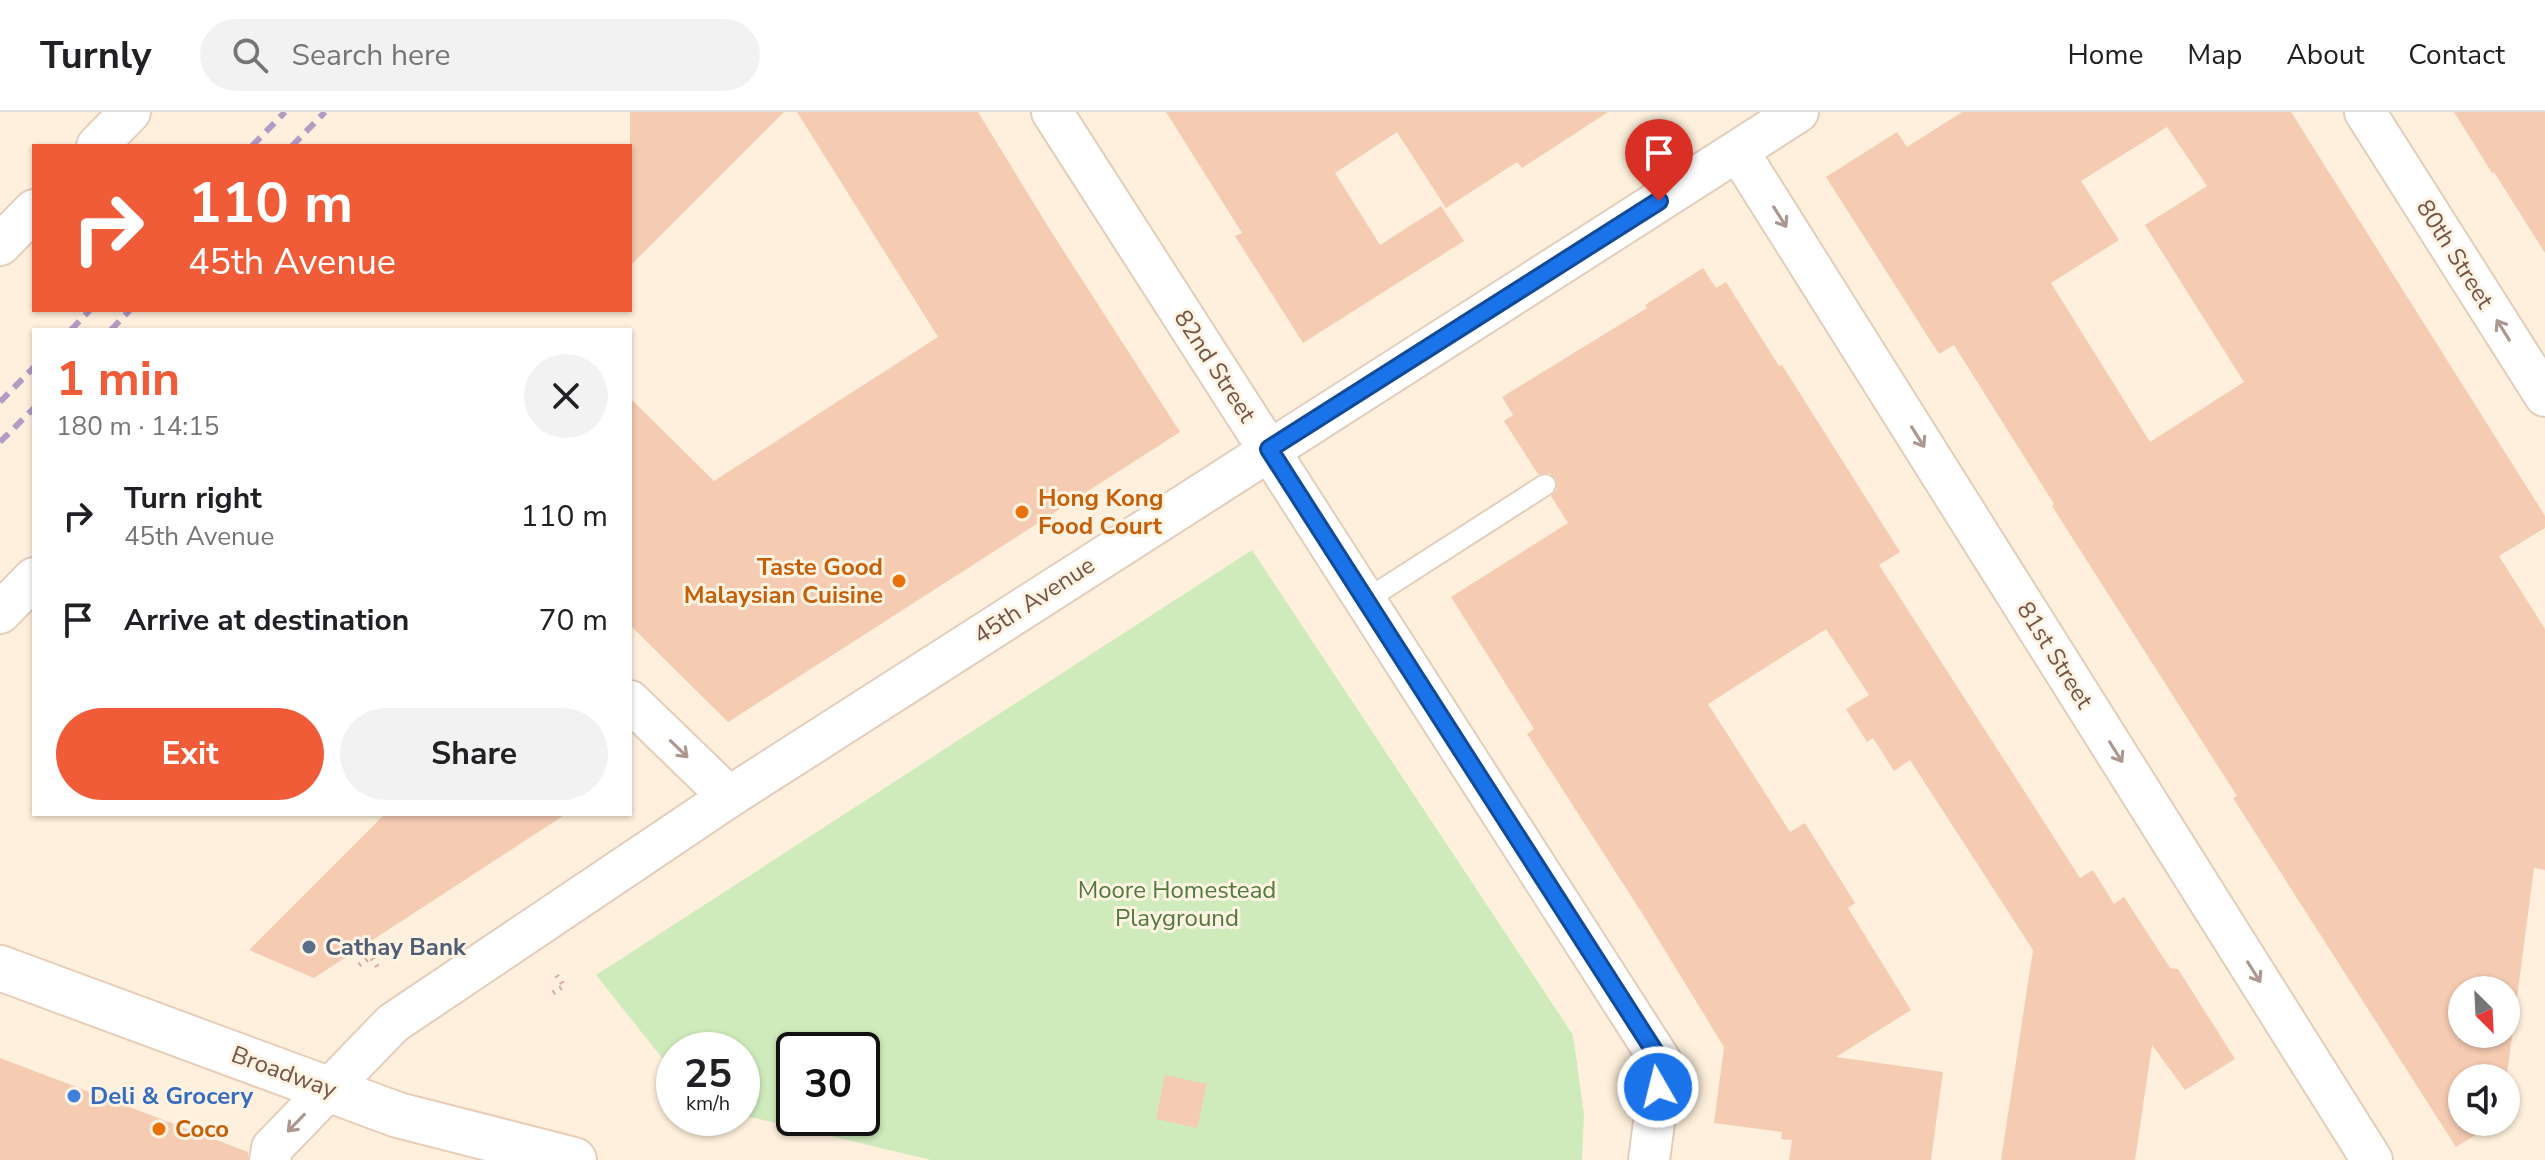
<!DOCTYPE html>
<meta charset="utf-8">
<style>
:root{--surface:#fff;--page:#f2f2f2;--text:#202124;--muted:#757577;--line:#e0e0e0;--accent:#f05b38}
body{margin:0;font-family:"Nunito Sans",sans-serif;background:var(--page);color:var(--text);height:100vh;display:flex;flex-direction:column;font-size:30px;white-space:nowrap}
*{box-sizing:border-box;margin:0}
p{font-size:26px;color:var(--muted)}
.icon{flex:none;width:44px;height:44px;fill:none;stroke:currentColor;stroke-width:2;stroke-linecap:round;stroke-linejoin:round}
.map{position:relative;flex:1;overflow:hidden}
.panel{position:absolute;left:32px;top:216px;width:600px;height:488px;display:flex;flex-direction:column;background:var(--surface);border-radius:0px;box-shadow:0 2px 6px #0004}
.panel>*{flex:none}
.banner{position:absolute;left:32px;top:32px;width:600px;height:168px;border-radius:0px;box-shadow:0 2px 6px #0004;background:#f05b38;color:#fff;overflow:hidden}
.needle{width:52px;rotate:156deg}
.controls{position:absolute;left:2448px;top:864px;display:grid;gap:16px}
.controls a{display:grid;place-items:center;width:72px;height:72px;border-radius:50%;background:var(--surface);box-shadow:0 2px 6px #0004;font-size:40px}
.speed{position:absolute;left:656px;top:920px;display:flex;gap:16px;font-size:40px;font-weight:700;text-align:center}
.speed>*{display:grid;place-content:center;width:104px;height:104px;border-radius:50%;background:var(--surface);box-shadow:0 2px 6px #0004;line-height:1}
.speed small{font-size:20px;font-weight:400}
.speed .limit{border:4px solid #111;border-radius:12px;background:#fff;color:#111}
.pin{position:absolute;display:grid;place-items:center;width:68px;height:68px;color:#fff;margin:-82px -34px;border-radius:50% 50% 50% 0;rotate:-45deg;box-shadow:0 0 8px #0007}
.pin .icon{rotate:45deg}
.me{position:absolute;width:88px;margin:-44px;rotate:352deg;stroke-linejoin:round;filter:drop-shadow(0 0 6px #0008)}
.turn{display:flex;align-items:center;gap:28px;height:168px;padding:0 24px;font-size:36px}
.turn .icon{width:104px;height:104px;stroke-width:2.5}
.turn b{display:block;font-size:56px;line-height:68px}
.round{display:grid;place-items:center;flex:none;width:84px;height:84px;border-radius:42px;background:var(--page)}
.overview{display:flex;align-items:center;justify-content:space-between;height:136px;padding:0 24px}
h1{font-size:48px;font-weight:700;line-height:60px;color:var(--accent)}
.cta{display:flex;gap:16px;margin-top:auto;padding:16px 24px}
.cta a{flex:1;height:92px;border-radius:48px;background:var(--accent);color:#fff;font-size:32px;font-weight:700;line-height:92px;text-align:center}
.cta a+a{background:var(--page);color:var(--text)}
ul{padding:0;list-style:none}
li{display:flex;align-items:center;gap:24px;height:104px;padding:0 24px}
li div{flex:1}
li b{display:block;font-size:30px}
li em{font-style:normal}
header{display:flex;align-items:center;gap:48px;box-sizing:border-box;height:112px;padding:0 40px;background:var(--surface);border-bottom:2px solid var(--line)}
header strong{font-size:38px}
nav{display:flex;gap:44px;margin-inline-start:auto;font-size:28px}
.search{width:560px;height:72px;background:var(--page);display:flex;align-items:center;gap:20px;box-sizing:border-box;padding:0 28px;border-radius:44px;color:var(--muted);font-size:30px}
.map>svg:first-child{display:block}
.green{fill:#d0ebbb;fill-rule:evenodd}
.building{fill:#f5cbb2;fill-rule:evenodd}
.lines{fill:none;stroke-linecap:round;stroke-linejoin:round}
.service-casing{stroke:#e3cdbb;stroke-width:24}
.minor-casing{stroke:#e3cdbb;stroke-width:44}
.secondary-casing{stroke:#e9cdb8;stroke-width:48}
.path{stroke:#d9ae96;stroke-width:5;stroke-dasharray:2 6;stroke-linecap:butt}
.service{stroke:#fff;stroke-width:20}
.minor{stroke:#fff;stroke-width:40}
.secondary{stroke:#fff;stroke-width:44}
.rail{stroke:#b19cc6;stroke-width:6;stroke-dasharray:12 8;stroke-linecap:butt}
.oneway{stroke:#ac988f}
.route-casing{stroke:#114b97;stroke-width:20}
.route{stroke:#1a73e8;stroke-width:14}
.food-dot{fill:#e8710a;stroke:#fff3e4;stroke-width:3}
.service-dot{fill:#5c6f8a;stroke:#fff3e4;stroke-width:3}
.shop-dot{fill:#3f7fe0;stroke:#fff3e4;stroke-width:3}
.labels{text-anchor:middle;stroke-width:6;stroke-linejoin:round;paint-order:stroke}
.street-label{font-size:24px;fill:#745444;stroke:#fff3e4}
.food-label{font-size:24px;font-weight:bold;fill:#c56008;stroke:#fff3e4;text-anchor:start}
.park-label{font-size:24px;fill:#507a3b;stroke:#fff3e4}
.service-label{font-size:24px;font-weight:bold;fill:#4e5e75;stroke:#fff3e4;text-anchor:start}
.shop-label{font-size:24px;font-weight:bold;fill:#366cbe;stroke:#fff3e4;text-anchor:start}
</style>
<header>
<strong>Turnly</strong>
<div class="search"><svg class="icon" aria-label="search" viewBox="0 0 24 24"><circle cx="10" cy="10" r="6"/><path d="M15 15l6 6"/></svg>Search here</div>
<nav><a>Home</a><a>Map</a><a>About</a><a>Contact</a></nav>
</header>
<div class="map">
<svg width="2545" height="1048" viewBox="0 0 2545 1048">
<rect width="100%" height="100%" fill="#fef0dc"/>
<path class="green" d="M1252 438 1573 923 1584 1002 1582 1048H931L742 1003V938H674V961L596 863ZM794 938H862V1006H794Z"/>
<g class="building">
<path d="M630 0H784L630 154Z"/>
<path d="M797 0H978L1052 121 1180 320 728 610 630 513V286L714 369 938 225Z"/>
<path d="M1166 0H1608L1522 56 1517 50 1446 96 1397 20 1335 61 1380 133 1441 94 1464 129 1303 231 1235 124 1242 121Z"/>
<path d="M1962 0H2291L2545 404V416L2499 444 2545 517V758L2534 756 2506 970V966H2462V1010H2497L2456 1035 2233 686 2237 684 2052 394 2054 392 1954 233 1939 242 1826 65 1897 20 1907 35ZM2167 15 2207 74 2145 113 2244 270 2150 330 2051 171 2119 128 2081 69ZM2462 878H2506V922H2462Z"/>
<path d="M2454 0H2545V141L2494 60 2492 61Z"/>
<path d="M1703 156 1716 176 1726 170 1779 254 1782 253 1900 440 1879 453 2080 766 2093 758 2114 792 2124 785 2170 856 2178 857 2235 947 2185 978 2152 933 2135 1048H2001L2033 838 1910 648 1894 659 1873 626 1867 630 1846 597 1869 583 1826 517 1708 592 1790 720 1805 711 1855 791 1848 796 1911 898 1836 945 1943 960 1931 1048H1789L1792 1028 1781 1027 1782 1020 1714 1011 1724 935 1647 809 1527 622 1534 617 1451 485 1568 411 1551 384 1557 378 1556 367 1550 361 1538 362 1504 309 1513 303 1502 285 1647 196 1645 193Z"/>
<path d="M385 702H566L314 866 249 838Z"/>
<path d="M0 946 248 1040V1048H0Z"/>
<path d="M1165 963 1207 972 1197 1016 1156 1007Z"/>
</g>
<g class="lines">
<defs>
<path id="service" d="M1366 488 1545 373"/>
<g id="minor">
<path d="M1052 0 1662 951 1649 1048"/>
<path d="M2365 0 2545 284"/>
<path d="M97 34 130 0"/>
<path d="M1738 39 2372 1048"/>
<path d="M0 133 34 98"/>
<path d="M0 501 34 466"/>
<path d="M630 589 729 685"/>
<path d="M270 1048 272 1036 393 911 729 685 1798 0"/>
</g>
<path id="secondary" d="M0 856 398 1003 574 1048"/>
</defs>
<use href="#service" class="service-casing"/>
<use href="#minor" class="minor-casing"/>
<use href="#secondary" class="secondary-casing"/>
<g class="path">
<path d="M359 853 371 845 379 857"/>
<path d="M553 881 564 874 555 861"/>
</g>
<use href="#service" class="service"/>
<use href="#minor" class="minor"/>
<use href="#secondary" class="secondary"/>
<g class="rail">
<path d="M252 34 285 0"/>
<path d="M292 34 325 0"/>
<path d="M71 218 90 198"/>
<path d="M111 218 130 198"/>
<path d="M0 290 34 255"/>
<path d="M0 330 34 296"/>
</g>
</g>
<defs><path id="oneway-shaft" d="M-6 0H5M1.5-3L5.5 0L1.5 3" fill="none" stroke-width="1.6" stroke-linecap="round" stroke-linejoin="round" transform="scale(2)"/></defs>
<g class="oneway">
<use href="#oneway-shaft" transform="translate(1780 105) rotate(58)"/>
<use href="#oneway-shaft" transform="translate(2503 218) rotate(-122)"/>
<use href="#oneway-shaft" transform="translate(1918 325) rotate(58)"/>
<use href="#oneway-shaft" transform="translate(679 637) rotate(44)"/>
<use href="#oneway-shaft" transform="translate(2116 640) rotate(58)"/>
<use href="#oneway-shaft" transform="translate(2254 860) rotate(58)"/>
<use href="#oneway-shaft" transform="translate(296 1011) rotate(134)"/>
</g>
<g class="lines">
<defs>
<path id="route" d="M1658 975 1662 951 1269 337 1659 89"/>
</defs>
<use href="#route" class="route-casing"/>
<use href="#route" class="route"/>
</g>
<g class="food-dot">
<circle cx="1022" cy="400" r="8"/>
<circle cx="899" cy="469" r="8"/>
<circle cx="159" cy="1017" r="8"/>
</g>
<circle class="service-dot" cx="309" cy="835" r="8"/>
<circle class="shop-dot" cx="74" cy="984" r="8"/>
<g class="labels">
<g class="street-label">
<text transform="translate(2455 142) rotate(58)" y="8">80th Street</text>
<text transform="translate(1215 254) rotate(57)" y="8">82nd Street</text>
<text transform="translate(1034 488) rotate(-33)" y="8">45th Avenue</text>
<text transform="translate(2055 543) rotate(58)" y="8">81st Street</text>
<text transform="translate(284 960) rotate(20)" y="8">Broadway</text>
</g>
<g class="food-label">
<text x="1038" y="394">Hong Kong<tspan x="1038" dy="28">Food Court</tspan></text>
<text x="883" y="463" text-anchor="end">Taste Good<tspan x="883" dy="28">Malaysian Cuisine</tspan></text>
<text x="175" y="1025">Coco</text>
</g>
<g class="park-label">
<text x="1177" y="786">Moore Homestead<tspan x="1177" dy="28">Playground</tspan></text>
</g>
<g class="service-label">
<text x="325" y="843">Cathay Bank</text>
</g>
<g class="shop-label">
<text x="90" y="992">Deli &amp; Grocery</text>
</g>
</g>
</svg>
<div class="controls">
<a><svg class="needle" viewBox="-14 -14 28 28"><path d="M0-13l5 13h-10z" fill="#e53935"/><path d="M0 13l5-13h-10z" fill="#757577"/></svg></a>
<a><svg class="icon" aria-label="sound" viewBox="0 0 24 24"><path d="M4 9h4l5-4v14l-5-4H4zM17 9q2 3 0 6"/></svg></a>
</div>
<div class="speed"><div>25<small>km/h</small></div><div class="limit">30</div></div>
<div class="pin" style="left:1659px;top:89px;background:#d93025"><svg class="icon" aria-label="arrive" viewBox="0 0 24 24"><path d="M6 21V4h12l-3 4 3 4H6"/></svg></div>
<svg class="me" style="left:1658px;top:975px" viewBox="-20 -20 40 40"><circle r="17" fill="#1a73e8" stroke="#fff" stroke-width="3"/><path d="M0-11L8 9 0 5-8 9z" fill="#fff"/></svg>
<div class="banner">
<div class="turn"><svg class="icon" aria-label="right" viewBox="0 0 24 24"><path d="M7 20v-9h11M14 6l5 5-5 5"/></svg><div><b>110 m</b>45th Avenue</div></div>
</div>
<section class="panel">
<div class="overview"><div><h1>1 min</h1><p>180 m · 14:15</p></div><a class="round"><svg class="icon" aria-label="close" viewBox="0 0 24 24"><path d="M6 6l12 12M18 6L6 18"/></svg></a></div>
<ul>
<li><svg class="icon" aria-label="right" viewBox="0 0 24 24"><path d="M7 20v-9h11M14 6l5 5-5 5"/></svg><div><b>Turn right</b><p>45th Avenue</p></div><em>110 m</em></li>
<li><svg class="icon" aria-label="arrive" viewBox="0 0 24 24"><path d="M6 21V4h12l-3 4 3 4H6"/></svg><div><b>Arrive at destination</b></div><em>70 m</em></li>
</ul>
<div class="cta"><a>Exit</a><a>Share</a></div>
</section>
</div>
